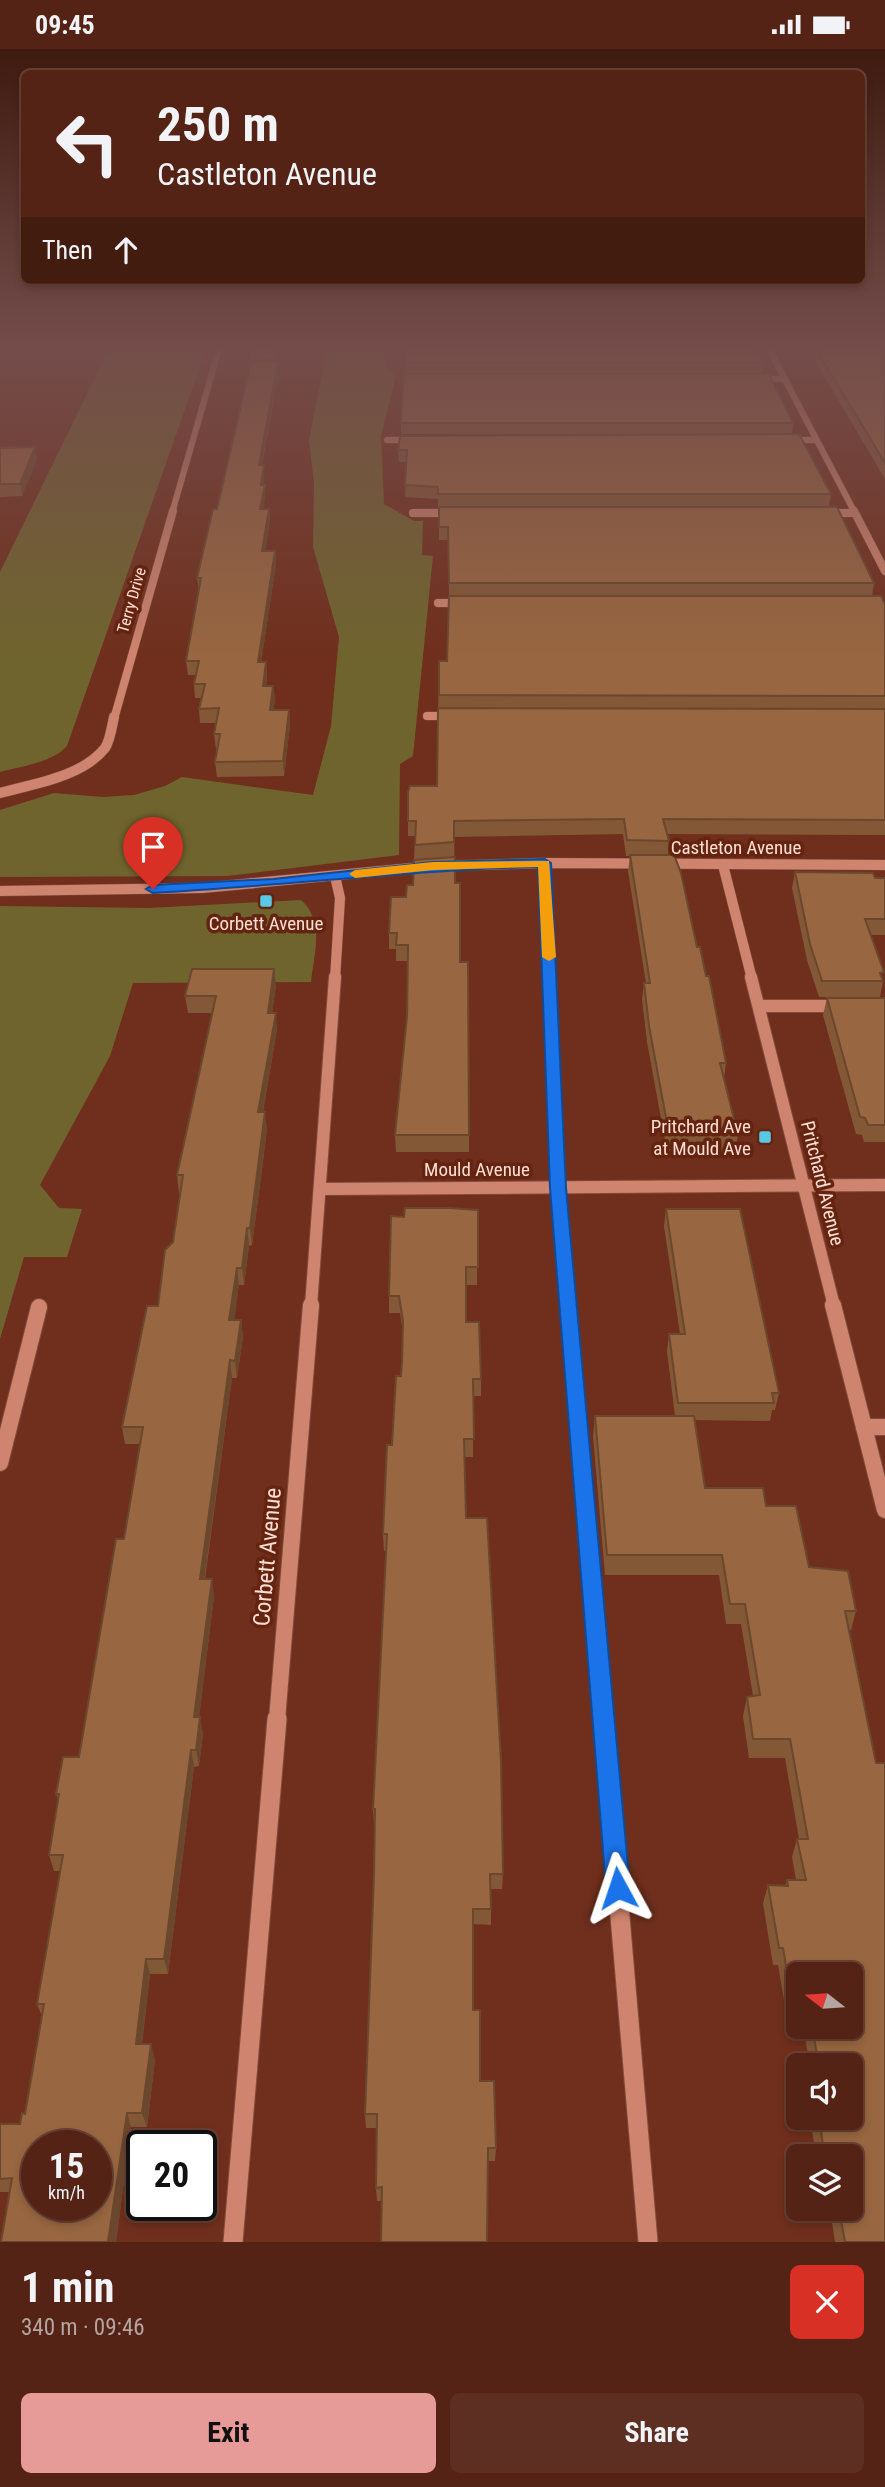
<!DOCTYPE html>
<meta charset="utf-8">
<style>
:root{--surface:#542315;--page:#5d2f22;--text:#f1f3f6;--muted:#b5a4a0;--line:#6a4034;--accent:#e69b98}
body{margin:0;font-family:"Roboto Condensed",sans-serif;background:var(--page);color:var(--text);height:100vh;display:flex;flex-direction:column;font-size:26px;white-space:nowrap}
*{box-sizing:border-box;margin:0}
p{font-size:23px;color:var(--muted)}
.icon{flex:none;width:38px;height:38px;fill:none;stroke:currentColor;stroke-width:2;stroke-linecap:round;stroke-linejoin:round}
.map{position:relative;height:2193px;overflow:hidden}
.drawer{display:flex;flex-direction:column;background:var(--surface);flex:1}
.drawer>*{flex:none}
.banner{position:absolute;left:21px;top:21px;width:844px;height:214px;border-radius:10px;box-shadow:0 4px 10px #0003,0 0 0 2px var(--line);background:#542315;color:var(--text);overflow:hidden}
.needle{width:46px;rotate:287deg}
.buttons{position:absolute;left:786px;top:1913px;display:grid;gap:14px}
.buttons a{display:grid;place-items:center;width:77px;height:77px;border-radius:10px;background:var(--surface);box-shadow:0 4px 10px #0003,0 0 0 2px var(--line);font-size:35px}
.speed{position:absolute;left:21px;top:2081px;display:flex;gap:14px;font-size:35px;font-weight:700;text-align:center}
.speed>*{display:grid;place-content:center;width:91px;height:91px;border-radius:50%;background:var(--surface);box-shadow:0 4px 10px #0003,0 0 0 2px var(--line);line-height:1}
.speed small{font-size:18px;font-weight:400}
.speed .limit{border:4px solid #111;border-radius:10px;background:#fff;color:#111}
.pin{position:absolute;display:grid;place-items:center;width:60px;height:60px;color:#fff;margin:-72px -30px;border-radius:50% 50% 50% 0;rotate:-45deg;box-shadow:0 0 7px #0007}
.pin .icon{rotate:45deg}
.me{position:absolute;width:77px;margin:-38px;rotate:355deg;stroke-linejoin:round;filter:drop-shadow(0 0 5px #0008)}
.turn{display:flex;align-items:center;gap:24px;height:147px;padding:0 21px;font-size:32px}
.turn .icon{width:91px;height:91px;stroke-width:2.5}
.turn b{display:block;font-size:49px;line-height:60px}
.then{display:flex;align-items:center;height:66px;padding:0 21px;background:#0003;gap:14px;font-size:26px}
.round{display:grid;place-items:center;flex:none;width:74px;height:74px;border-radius:10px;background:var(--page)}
.head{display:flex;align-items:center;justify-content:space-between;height:119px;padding:0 21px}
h1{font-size:42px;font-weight:700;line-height:52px}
.action{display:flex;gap:14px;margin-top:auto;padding:14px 21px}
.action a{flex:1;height:80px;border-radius:10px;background:var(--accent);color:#111;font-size:28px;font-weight:700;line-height:80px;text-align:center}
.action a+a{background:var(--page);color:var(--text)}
.status{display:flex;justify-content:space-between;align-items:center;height:49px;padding:0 35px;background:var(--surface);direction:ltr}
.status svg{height:19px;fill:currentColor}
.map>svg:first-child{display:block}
.green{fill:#70642e}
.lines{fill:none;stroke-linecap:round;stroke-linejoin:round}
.minor-far5-casing{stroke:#824c3b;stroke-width:7}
.minor-far4-casing{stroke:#824c3b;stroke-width:9}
.minor-far3-casing{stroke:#824c3b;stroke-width:11}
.minor-far2-casing{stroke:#824c3b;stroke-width:14}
.minor-far1-casing{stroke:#824c3b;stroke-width:18}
.minor-casing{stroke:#824c3b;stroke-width:21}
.minor-far5{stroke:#ce846e;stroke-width:6}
.minor-far4{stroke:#ce846e;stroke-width:8}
.minor-far3{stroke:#ce846e;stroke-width:10}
.minor-far2{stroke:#ce846e;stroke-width:12}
.minor-far1{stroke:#ce846e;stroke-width:16}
.minor{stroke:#ce846e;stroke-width:19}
.wall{fill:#835837}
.shaded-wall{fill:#6a472d}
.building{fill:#986640;stroke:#6a472d;stroke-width:2;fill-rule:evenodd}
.route{fill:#1a73e8;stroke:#114b97;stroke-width:2}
.slow{fill:#f59e0b}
.poi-dot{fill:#59c8e5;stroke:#642410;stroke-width:2.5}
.labels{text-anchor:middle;stroke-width:7;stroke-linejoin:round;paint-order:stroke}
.far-street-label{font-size:16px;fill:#ffded4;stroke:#642410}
.street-label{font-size:19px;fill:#ffded4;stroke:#642410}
.poi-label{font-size:19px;fill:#ffded4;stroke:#642410}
.near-street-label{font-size:23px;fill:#ffded4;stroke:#642410}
</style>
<div class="status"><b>09:45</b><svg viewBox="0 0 49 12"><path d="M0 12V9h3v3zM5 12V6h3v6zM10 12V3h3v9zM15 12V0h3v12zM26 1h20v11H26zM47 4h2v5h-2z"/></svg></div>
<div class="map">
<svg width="885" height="2193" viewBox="0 0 885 2193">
<rect width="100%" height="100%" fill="#702f1c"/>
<g class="green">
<path d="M109 300H206L67 697C52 714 21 717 0 723V523Z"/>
<path d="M327 300 385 303 388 321 396 327 381 387 384 455 414 472H423L422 506 433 507 413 707 400 715 399 806 227 827 0 828V761L54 744 103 748 134 746 165 737 182 728 313 746 331 677 339 588 313 498 314 434 309 391Z"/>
<path d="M301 851C325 872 314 904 311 933L133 934 110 1007 40 1136 59 1159 82 1160 67 1208H24L0 1290V857L149 859Z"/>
</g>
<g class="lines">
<defs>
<g id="minor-far5">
<path d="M769 300 855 464"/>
<path d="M754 330H782"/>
<path d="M387 391H415"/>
<path d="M787 391H815"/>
<path d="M172 464 219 300"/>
<path d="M413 464H453"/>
<path d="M825 464H852"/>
</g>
<g id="minor-far4">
<path d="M854 462 885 522"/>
<path d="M413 464H453"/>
<path d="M825 464H852"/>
<path d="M438 554H465"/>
<path d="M427 667H454"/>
<path d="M114 670 173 462"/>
</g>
<g id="minor-far3">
<path d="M0 744C33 735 82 728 105 699 110 692 112 677 114 668"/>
<path d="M545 814 550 930"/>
<path d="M723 816 752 930"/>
<path d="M0 842 202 839 433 817 545 814 885 816"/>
<path d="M335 930 340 849 335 827"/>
</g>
<g id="minor-far2">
<path d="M550 928 558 1139 568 1257"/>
<path d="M751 928 834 1257"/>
<path d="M759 957H839"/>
<path d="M321 1140 885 1136"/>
<path d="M311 1257 335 928"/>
</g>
<g id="minor-far1">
<path d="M568 1256 603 1671"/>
<path d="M833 1256 885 1461"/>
<path d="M864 1378H885"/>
<path d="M0 1414 39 1258"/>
<path d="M277 1671 311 1256"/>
</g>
<g id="minor">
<path d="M603 1670 648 2193"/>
<path d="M233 2193 277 1670"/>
</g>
</defs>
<use href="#minor-far5" class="minor-far5-casing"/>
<use href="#minor-far4" class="minor-far4-casing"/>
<use href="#minor-far3" class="minor-far3-casing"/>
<use href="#minor-far2" class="minor-far2-casing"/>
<use href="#minor-far1" class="minor-far1-casing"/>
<use href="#minor" class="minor-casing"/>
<use href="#minor-far5" class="minor-far5"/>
<use href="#minor-far4" class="minor-far4"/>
<use href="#minor-far3" class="minor-far3"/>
<use href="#minor-far2" class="minor-far2"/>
<use href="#minor-far1" class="minor-far1"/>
<use href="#minor" class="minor"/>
</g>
<g class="wall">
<path d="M251 300 278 312 279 323 262 416H264V428L263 436H265V448L263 460H269L270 472 265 502H275L276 515 261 613H266L267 627 266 637H273L275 651 273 661H289L290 676 284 727 217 728 215 713 217 700H216L214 685 216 674H200L199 660 201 649H195L194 635 196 626H188L186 612 199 542 197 529 217 460 249 322 248 312Z"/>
<path d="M405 300 764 313 762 324H406Z"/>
<path d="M808 300H885V430Z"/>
<path d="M401 374H793L792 385 831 445 829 457H438V450L405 448 407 413H399L398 401 732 385H401Z"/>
<path d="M0 399 37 410 22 447 0 448Z"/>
<path d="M439 458 874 534 872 547 885 555V786L668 785 669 792 668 806 706 927 726 1014 724 1029 738 1086 735 1103 667 1102 647 993 642 950 644 934H646L628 822 630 807H626L623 785 454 788 455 834 469 1086V1103H396L395 1086 407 967 408 912H396V900H389V884L413 836 415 787H408V743L437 737 439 612H447L449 547 448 491H439Z"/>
<path d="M795 823 885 829V886H871L883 932 880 948H819L807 911 792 839Z"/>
<path d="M276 936 272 964 277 980 263 1063 267 1080 262 1121 252 1196 249 1197 244 1236H239L234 1271H241L243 1288 237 1329H232L205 1530 214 1547 199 1668 203 1685 199 1717 194 1718 168 1925H150L142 1995 155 2010 147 2078H131L116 2193H1L10 2143H0V2075H20L25 2065 42 1967 37 1955 60 1822H54L49 1806 58 1751 56 1745 79 1708 124 1490 140 1395H125L122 1378 158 1257 173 1193 180 1144H179L177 1126 212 964H188L185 947Z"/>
<path d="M827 949H885V1093H864L862 1086 856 1085 823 966Z"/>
<path d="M666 1160 779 1344 775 1361H772L770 1372 695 1371 705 1439 766 1457 809 1518 856 1562 851 1581H849L885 2193H835L830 2160H850V2107H816L810 2068H850V2016H810L803 1978H850L798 1925V1963H786L778 1916H773L763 1854 768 1836 785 1837 787 1831H796L792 1808 797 1790H799L785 1709H749L743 1667 747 1648 753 1647 741 1575H726L719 1526H605L593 1387 595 1367H675L667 1302 669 1285H680L664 1177Z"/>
<path d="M478 1161 477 1236H466V1273L481 1330V1347H473V1408H464L466 1469 503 1825 502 1840H491V1876L473 1875V1961L480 2032 496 2099 495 2112H488L381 2152H377L376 2139 377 2079H366L365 2065 374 1825 375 1776H374L373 1760 387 1502H384L383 1485 401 1327 403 1284 400 1264H389V1247L404 1168Z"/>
</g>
<g class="shaded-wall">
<path d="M277 300H280L276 322V311Z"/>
<path d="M278 312 279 323 259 428V416Z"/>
<path d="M35 398 37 410 22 447 20 435Z"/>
<path d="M264 416V428L262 448 261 436Z"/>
<path d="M265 436V448L261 473 260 460Z"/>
<path d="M269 460 270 472 263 515 262 502Z"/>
<path d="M275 502 276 515 259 627 258 613Z"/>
<path d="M266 613 267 627 264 651 263 637Z"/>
<path d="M273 637 275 651 271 676 270 661Z"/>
<path d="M289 661 290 676 284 727 283 712Z"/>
<path d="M274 920 276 936 270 980 268 964Z"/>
<path d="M276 964 277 980 260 1080 258 1063Z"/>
<path d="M265 1063 267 1080 252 1196 250 1179Z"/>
<path d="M247 1179 249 1197 244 1236 242 1219Z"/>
<path d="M237 1219 239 1236 232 1288 229 1271Z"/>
<path d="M241 1271 243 1288 237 1329 235 1312Z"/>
<path d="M230 1311 232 1329 202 1547 200 1530Z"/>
<path d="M212 1530 214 1547 197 1685 194 1668Z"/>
<path d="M200 1668 203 1685 199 1717 196 1701Z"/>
<path d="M191 1701 194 1718 168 1925 164 1910Z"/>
<path d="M146 1910 150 1925 140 2010 136 1995Z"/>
<path d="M151 1995 155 2010 147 2078 142 2064Z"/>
<path d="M127 2064 131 2078 116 2193H108Z"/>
</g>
<g class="building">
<path d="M251 300H277L276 311 248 312Z"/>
<path d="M405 300H757L764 313H406Z"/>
<path d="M816 300H885V414Z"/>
<path d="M278 312 259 416H264L261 436H265L260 460H269L262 502H275L258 613H266L263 637H273L270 661H289L283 712 215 713 220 685H214L219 659 199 660 205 635H194L199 612H186L201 529H197L213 460H217L251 313Z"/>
<path d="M404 325H769L793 374H401Z"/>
<path d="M799 385 831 445H438V438L405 436 407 401H398L400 387Z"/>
<path d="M35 398 20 435H0V399Z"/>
<path d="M439 458H837L874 534H449L448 478H439Z"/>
<path d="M449 547H881L885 555V647L439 646V612H447Z"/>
<path d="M438 659 885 660V771L663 770 669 792 627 791 624 770 454 772V793L415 796 416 772H408V743L410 737H437Z"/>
<path d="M630 806H674L681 824 697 898H700L706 927H709L726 1014H720L738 1086 669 1085 649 977 644 934H650Z"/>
<path d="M455 808V834H460V913H468L469 1086H395L407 967 408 896H396L397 884H389L391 848H406L407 836H413L414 811Z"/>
<path d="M795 823 873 824 875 829H885V870H865L884 923 880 924 883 932H822L810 895Z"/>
<path d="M192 920H274L268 964H276L258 1063H265L250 1179H247L242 1219H237L229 1271H241L235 1312 230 1311 200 1530H212L194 1668H200L196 1701H191L164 1910H146L136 1995H151L142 2064H127L108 2193H1L12 2129 0 2130V2075H20L22 2064 25 2065 44 1955H37L63 1806H49L59 1745H56L63 1708H79L116 1490H124L143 1378H122L147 1257H158L165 1201 173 1193 183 1126H177L216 947H185ZM37 2096H96V2156H37Z"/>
<path d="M827 949H885V1076H868L865 1069 860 1068Z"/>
<path d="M405 1159H450L478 1161V1218H466V1273H479L481 1330H473L474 1390H464L466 1469H487L501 1712 503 1825H490L491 1860H473V1961H480V2032H494L496 2099H488L487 2193H381L382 2138 376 2139 377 2065H365L374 1825 375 1760H373L387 1485H383L387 1396H392L396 1327H401L402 1313 403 1272 399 1247H389L391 1167 404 1168Z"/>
<path d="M666 1160H740L779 1344H772L774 1354H678L669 1285H685Z"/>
<path d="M595 1367H694L705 1439H763L766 1457H796L809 1518 848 1522 856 1562H845L876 1714H885V2193H845L839 2160H850V2107H831L829 2096H823L819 2068H850V2016H819L812 1978H850V1925H798V1946H791L783 1899H779L768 1836 788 1837 787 1831H806L797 1790H808L790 1690H753L747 1648 760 1646 745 1555H730L722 1506H607Z"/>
</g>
<linearGradient id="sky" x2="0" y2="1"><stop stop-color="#3e1a0f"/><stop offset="0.49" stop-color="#744d4b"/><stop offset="1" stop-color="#744d4b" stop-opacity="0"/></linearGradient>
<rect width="885" height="607" fill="url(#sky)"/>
<path class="route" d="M545 810 551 814 566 1139 630 1839 627 1847 618 1851 609 1847 606 1839 550 1139 538 818C409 821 282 837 153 844L146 840 153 836 273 830 433 813Z"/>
<path class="slow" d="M549 812 556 908 549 912 542 908 538 818 433 821 355 829 349 825 355 821 433 813Z"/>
<g class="poi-dot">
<rect x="259" y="845" width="14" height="14" rx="3.5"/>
<rect x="758" y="1081" width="14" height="14" rx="3.5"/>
</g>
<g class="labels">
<g class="far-street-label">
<text transform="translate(131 551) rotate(-74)" y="6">Terry Drive</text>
</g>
<g class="street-label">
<text x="736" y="805">Castleton Avenue</text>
<text x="477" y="1127">Mould Avenue</text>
<text transform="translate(823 1134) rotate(76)" y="7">Pritchard Avenue</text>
</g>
<g class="poi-label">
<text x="266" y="881">Corbett Avenue</text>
<text x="751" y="1084" text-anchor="end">Pritchard Ave<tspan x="751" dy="22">at Mould Ave</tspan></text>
</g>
<g class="near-street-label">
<text transform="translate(267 1508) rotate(-85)" y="8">Corbett Avenue</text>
</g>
</g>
</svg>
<div class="buttons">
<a><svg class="needle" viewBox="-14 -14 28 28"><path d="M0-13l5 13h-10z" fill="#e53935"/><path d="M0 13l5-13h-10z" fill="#b5a4a0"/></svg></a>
<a><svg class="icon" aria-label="sound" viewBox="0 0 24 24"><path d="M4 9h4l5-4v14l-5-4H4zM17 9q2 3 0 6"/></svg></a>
<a><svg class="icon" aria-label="layers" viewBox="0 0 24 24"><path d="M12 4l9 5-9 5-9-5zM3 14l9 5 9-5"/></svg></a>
</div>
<div class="speed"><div>15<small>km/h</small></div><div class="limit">20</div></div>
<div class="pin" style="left:153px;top:840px;background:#d93025"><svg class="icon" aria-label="arrive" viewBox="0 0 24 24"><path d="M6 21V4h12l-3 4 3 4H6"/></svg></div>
<svg class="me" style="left:618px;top:1839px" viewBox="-20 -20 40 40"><path d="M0-17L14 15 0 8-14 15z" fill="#1a73e8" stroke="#fff" stroke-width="4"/></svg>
<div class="banner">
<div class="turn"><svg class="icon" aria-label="left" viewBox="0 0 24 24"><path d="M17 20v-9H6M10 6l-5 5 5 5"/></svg><div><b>250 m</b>Castleton Avenue</div></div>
<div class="then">Then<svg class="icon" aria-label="ahead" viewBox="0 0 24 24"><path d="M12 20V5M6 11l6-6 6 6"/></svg></div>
</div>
</div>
<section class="drawer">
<div class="head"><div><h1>1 min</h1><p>340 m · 09:46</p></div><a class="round" style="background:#d93025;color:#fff"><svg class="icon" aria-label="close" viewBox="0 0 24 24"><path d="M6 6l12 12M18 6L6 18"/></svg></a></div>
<div class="action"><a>Exit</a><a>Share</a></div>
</section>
